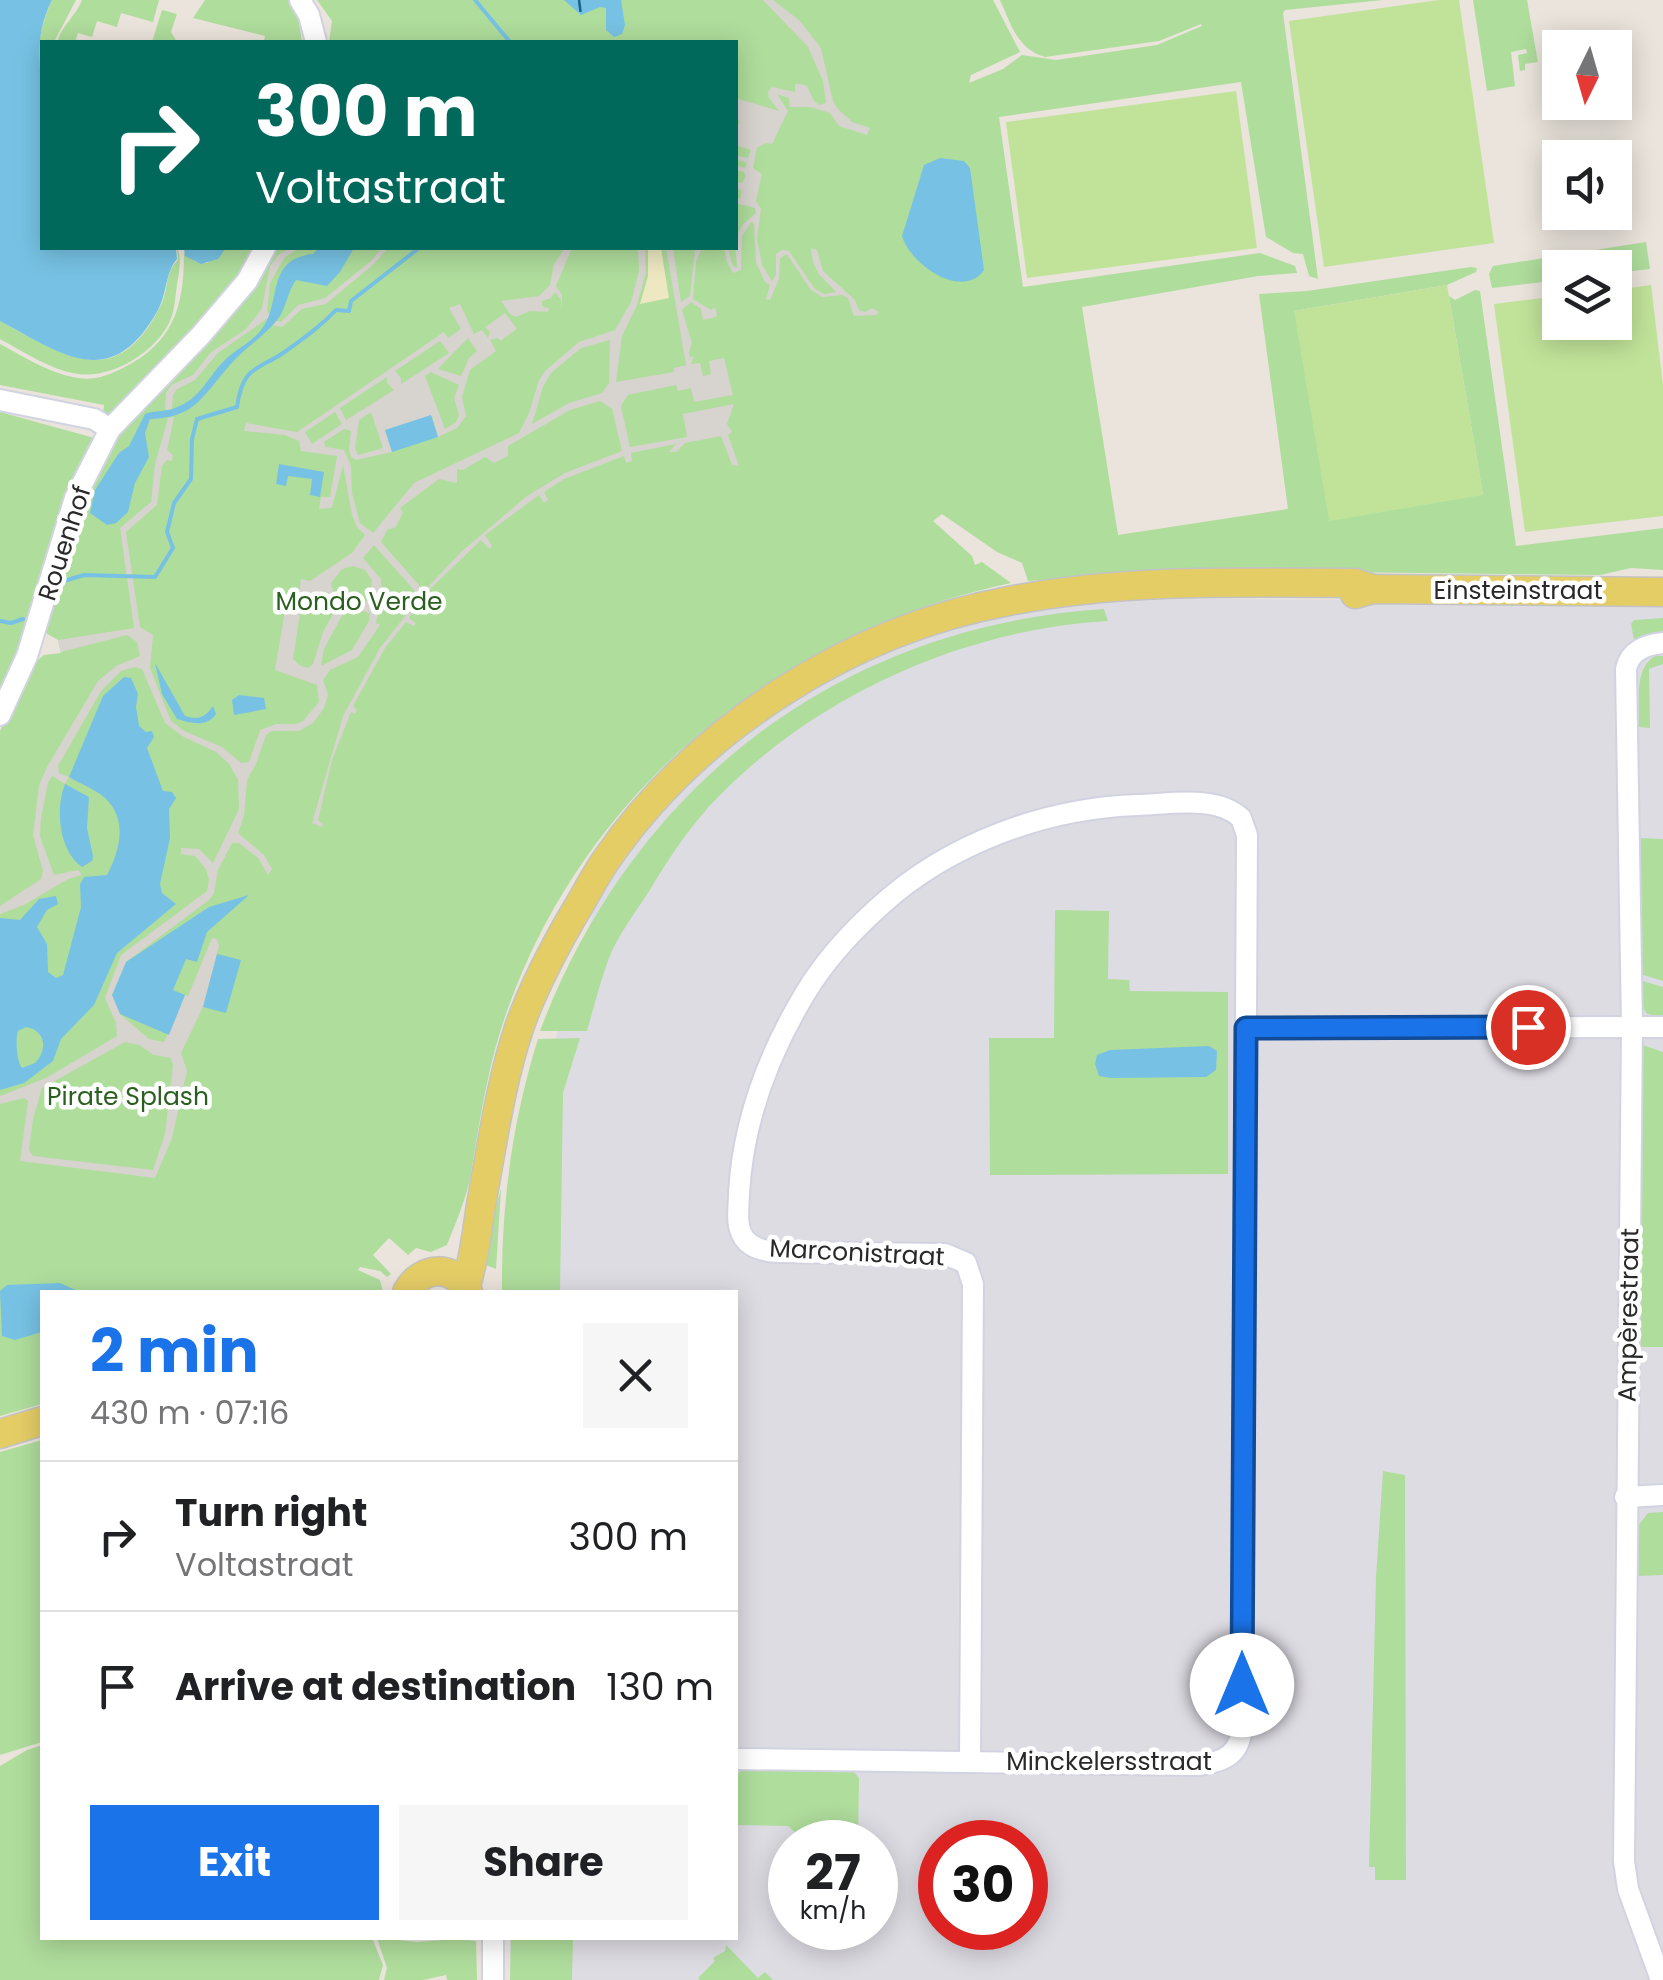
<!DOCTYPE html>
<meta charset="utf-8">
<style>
:root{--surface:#fff;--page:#f6f6f6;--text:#202124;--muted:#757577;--line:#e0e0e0;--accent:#1a73e8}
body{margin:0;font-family:Poppins,sans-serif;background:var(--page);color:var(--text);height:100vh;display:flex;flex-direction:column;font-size:38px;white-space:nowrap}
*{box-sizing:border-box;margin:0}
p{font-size:32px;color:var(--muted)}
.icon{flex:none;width:55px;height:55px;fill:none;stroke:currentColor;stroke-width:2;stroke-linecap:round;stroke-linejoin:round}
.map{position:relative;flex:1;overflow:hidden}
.drawer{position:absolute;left:40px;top:1290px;width:698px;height:650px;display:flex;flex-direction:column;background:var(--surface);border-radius:0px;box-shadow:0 5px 25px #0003}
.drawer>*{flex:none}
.guide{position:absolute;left:40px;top:40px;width:698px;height:210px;border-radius:0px;box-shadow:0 5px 25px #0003;background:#00695c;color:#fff;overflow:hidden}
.needle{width:65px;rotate:185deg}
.controls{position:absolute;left:1542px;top:30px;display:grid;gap:20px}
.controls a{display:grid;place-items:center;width:90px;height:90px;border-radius:0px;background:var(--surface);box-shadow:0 5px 25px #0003;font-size:50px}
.speed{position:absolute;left:768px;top:1820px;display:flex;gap:20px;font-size:50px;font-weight:700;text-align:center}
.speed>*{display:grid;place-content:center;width:130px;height:130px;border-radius:50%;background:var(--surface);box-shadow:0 5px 25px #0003;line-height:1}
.speed small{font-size:25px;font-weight:400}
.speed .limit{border:15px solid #d22;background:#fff;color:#111}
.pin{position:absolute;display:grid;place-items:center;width:85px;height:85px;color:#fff;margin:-42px;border:5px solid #fff;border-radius:50%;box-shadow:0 2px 10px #0007}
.me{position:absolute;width:110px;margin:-55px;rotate:0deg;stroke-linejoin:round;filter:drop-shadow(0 0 8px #0008)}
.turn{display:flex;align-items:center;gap:35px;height:210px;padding:0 50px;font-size:45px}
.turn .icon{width:130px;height:130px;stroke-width:2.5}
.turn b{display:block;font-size:70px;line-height:85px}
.round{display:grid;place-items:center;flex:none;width:105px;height:105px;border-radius:0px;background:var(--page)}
.summary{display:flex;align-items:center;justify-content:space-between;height:170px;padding:0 50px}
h1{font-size:60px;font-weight:700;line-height:75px;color:var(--accent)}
.primary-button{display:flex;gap:20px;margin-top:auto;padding:20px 50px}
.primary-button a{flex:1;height:115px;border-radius:0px;background:var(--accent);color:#fff;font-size:40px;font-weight:700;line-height:115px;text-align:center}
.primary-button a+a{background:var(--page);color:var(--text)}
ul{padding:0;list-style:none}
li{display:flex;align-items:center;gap:30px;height:150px;padding:0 50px;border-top:2px solid var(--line)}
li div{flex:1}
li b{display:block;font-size:38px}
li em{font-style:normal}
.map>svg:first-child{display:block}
.industrial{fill:#dedce3;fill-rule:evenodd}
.green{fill:#afdd9c}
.sand{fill:#ede8c1}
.pitch{fill:#c0e399}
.plaza{fill:#d7d3ce;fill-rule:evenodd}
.water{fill:#77c2e4;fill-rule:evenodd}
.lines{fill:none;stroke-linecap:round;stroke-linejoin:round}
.stream{stroke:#77c2e4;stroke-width:4}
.ferry{stroke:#18608e;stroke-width:2.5;stroke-dasharray:12 10;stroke-linecap:butt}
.minor-casing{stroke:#d1d3e1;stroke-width:24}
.major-casing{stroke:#c3c3c3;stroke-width:31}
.minor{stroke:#fff;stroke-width:20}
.major{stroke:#e5cd66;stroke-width:28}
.route-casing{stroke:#114b97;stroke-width:25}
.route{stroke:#1a73e8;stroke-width:18}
.labels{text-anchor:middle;stroke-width:9;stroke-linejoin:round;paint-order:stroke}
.street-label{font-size:25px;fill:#292929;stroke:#fff}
.park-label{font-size:25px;fill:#2a5f1f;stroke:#fff}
</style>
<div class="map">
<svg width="1663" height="1980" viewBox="0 0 1663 1980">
<rect width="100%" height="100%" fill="#eae4dc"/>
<path class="industrial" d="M1106 598 1663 602V1980H510V1938H735V1292H514L530 1125 602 881 634 837 741 730 851 663 960 621ZM790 1842H875V1928H790ZM940 1842H1025V1928H940Z"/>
<g class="green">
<path d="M52 0H76L54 42H42V90C34 58 39 29 52 0Z"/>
<path d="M82 0H159L153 22 121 13 117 27 97 21 92 37 78 33 75 42H57C62 25 76 16 82 0Z"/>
<path d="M205 0H289L298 17 302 42H264L265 36 193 18Z"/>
<path d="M317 0H993L1020 52 971 75 969 83 1003 69 1022 55 1056 60 1157 45 1202 26 1201 24 1159 41 1045 57C1017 49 1011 24 1000 0H1383L1285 10 1283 13 1318 279 1309 276 1303 254 1293 253 1266 237 1241 82 999 117 1023 287 1260 253 1295 266 1297 273 1258 276 1082 307 1118 535 1288 509 1259 294 1307 291 1471 267 1477 268 1476 272 1447 285 1294 311 1483 495 1449 296 1455 300 1475 290 1480 291 1516 546 1663 528V570L1631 568 1600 575 1162 570 1028 581 1022 563 997 552 942 514 933 521 972 556 975 565 982 562 1011 583C774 633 574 797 500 1032 486 1078 479 1125 471 1173 467 1197 456 1222 447 1245L431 1252 416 1248 408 1255 389 1238 373 1255 391 1274 387 1277 380 1271 360 1267 358 1270 380 1280 383 1292H42V1404L0 1416V731L33 664 44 655 61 653 58 640 46 633V614L82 502 117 432 270 248H735V42H329L332 21Z"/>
<path d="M1473 0H1527L1538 62 1525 64V70L1520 71 1518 55 1527 53 1526 49 1511 52 1515 86 1487 91Z"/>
<path d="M162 10 177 14 171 32 177 42H152Z"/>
<path d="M1646 242 1650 269 1615 273V268H1560V280L1492 288 1489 274 1493 266Z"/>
<path d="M177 248C182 258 179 272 177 285 175 297 175 311 169 323 155 352 112 379 78 374 51 370 24 352 0 339V321C66 357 118 394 162 303 168 288 166 271 178 260Z"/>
<path d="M226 248H261L253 264 116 414 103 415 104 405 0 385V344C24 357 51 374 78 378 94 381 109 375 123 368 173 343 184 308 184 253L196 262 207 263Z"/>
<path d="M0 412 98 439 30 626 0 699Z"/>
<path d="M1104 609 1108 621C966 629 821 693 720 795 691 824 669 858 648 893 635 913 618 935 609 958 600 982 594 1007 587 1031H540C633 785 840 626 1104 609Z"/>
<path d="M1663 618V634L1634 640 1631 624 1634 620Z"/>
<path d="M1655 656H1663V664L1649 669 1650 728 1639 727C1640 704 1633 669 1655 656Z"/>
<path d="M1638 838 1663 839V981L1640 974Z"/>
<path d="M1055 910 1109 911 1108 979 1129 980 1130 991 1228 992V1174L990 1175 989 1038H1054Z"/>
<path d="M1639 980 1663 987V1017L1647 1014 1642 1006Z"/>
<path d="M580 1038 563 1093 560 1292H502C501 1206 512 1122 538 1039Z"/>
<path d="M1640 1044 1663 1052V1347H1639Z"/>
<path d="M501 1189 496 1269 480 1263Z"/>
<path d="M42 1440V1742L0 1755V1452Z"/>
<path d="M1383 1471 1405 1475 1406 1880H1375V1867H1369L1376 1577Z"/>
<path d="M1663 1512V1575L1638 1576 1637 1527 1648 1513Z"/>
<path d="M42 1745V1938H372L383 1965 379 1980H0V1766L27 1750Z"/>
<path d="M742 1770 854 1772 859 1778 858 1842H806L788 1826 735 1825V1776Z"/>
<path d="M377 1938 417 1942 467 1938 468 1940 476 1941 477 1980H447L446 1975 423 1980H384L387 1968Z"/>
<path d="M511 1938H573L572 1980H510Z"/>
<path d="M726 1945 758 1978 765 1972 773 1980H700L698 1978 715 1961 713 1958 725 1951Z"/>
</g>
<path class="sand" d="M648 248H661L669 298 640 304 648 276Z"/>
<g class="pitch">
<path d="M1439 0H1459L1494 243 1324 267 1289 21Z"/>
<path d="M1236 91 1257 248 1027 278 1006 122Z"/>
<path d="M1447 285 1483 495 1329 521 1294 311Z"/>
<path d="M1651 285 1663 385V516L1525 532 1494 304 1560 296V322H1615V290Z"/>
</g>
<g class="plaza">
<path d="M763 0H773L800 21 821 48 833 101 838 109 852 122 870 128 867 135 839 126 830 113 810 107H790L789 98 777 94 788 111 772 144 766 143 757 148 753 168 762 174 756 201 761 209 757 238 762 265 772 281 776 275V254L782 250 789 251 815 289 824 294 836 292 818 273 813 262 811 248 817 250 823 271 855 300 859 310 865 312 872 308 879 312 876 315 854 316 848 298 842 295 822 297 811 290 787 254 780 258 779 279 770 300 766 299 770 285 765 282 756 262 754 224 751 222 742 236 741 270 733 273 727 262 724 248H728L733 266 737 268 735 241 742 225 756 213 755 208 735 203V198L740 199 742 191 735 186V182L742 183 746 176 744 172 735 170V165L745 168 747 163 735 159V155L748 158 751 150 735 145V129L740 122 735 117V98L779 111 769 98 768 92 772 87 795 92V84H801L807 86 814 101 819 105 826 103 823 81 808 47Z"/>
<path d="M290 248H299L284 258 270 283 267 312 271 316 218 353 195 380 177 389 173 395 172 409 165 410 166 393 171 385 193 375 211 352 246 329 257 315 262 308 270 266 278 255Z"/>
<path d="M382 248H388L374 264 326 304 302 309 282 327 272 325 276 321 281 322 298 305 325 298 371 261Z"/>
<path d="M565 248H572L556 286 562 295V311L561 300 555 292 551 298 542 301V306L550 309 547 312 530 311 516 317 510 314 501 301 539 296 550 285 554 264Z"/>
<path d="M638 248H645L646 272 637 305 622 336 616 382 674 372V368L686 365 666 248H673L681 302 690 296 695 249 702 248 696 262 693 299 711 310 715 307 717 314 716 317 703 320 701 309 691 302 682 310 692 343 689 352 690 357 694 356 691 364 700 363 703 376 711 374 709 361 724 358 733 395 694 402 691 388 678 391 676 385 628 395 621 406 630 447 687 437 683 414 734 404 727 424 732 432 728 435 739 466 732 465 721 436 685 443 676 452H669L676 444 631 453 632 461 626 463 624 456 564 479 544 492 548 500 544 503 539 495 485 535 492 546 489 549 481 540 426 593 429 597 435 598 427 609 422 600 409 618 416 623 414 626 406 622 385 648 353 706 357 710 355 714 351 712 332 760 318 820 323 824 322 827 312 823 343 716 380 648 420 597 374 545 363 558 381 579 382 593 376 623 380 625 358 657 330 670 323 680 328 695 324 708 313 723 299 731H272L266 735 256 764 247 780 244 816 238 833 264 855 272 869 268 875 258 858 239 843H232L218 870 214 893 209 900 126 962 120 1014 149 1039 164 1042 185 995 188 996 212 938 217 939 219 946 203 1007 181 1053 187 1071 172 1138 155 1178 20 1161 28 1101 24 1098 0 1104V1096L46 1078 117 1036 116 1023 105 998 121 955 207 891 209 880 206 869 195 856 181 854V848L199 849 213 863 239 809 238 780 229 764 216 752 182 736 165 723 142 669 135 667 121 671 101 691 58 766 59 773 69 777 65 784 52 776 48 783 41 818 40 836 54 875 78 870 82 875 68 879 24 905 0 914V906L41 879 43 871 33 835 39 785 47 767 98 681 116 666 140 656 137 642 127 635 61 652 58 640 134 628 120 528 151 502 155 464 168 418 174 417 167 450 173 455 172 461 167 460 162 466 157 505 126 532 140 627 153 635 150 668 171 721 184 731 222 747 241 763 249 762 260 730 276 724H296L303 721 319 702 317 685 275 670 288 593 299 594 301 579 310 581 352 553 365 535 357 527 352 515 343 465 333 504 331 508 319 509 321 497H330L337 456 301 451 299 441 285 435 244 431 246 423 297 432 444 332 448 338 461 329 449 308 460 304 474 334 482 330 488 338 490 332 485 327 505 313 517 329 500 341 498 338 490 340 496 351 470 370 462 397 466 416 457 428 438 437 432 416 386 430 392 452 356 460 351 457 349 449 351 431 344 429 324 442 326 447 344 450 351 466 352 493 360 523 373 533 414 483 519 433 529 413 539 380 546 370 579 342 615 330 631 302 639 271ZM468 338 477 351 469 358 461 376 438 369ZM610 340 609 383 602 393 569 403 532 424 543 387 551 373 581 348ZM440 341 449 353 401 384V378L395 371ZM431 372 459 385 454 398 459 415 456 422 445 429 425 376ZM387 377V383L394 390 346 420 340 408ZM600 401 612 409 622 451 565 473 527 496 462 551 424 591 381 542 387 530 396 527 403 512 400 508 439 479 457 483V469L463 470 485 457 494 463 508 456V446L570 410ZM335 412 342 424 312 444 305 432ZM371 412 383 448 358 455 355 449 359 420ZM353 566 365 570 372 580 371 598 358 608 370 614 369 621 352 650 321 666 324 649 346 608 335 600 331 583 342 569ZM329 599 334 612 323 632 313 664 308 668 301 666 293 659 301 607ZM125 1042 139 1045 154 1055 171 1058 173 1065 165 1134 153 1170 33 1156 29 1150 33 1119 42 1088Z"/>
</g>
<g class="water">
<path d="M0 0H52C32 40 42 66 42 107 42 154 42 201 42 248H176L177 259C165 273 167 294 158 310 112 393 63 355 0 321Z"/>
<path d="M564 0H621L625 25 622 34 614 37 606 30V8L600 7 581 15Z"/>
<path d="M940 158 964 161 970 168 984 270C962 301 910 264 902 236L924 165Z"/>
<path d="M184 248H226L218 259 201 264 185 256Z"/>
<path d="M318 248H354L340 272 327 286 296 280C288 291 287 304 280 316 266 336 245 347 230 365 203 395 196 418 150 419L145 433 149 457 135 483 128 512 116 523 107 525 90 513 95 490 119 453 129 446 145 414C155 410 166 412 175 408 202 398 207 377 225 360 236 349 251 343 261 330 283 304 264 259 313 254Z"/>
<path d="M431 415 438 437 392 452 385 430Z"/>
<path d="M279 464 324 472 320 497 310 495 312 479 288 476 286 486 276 484Z"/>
<path d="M155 663 185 716C199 720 204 718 213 706L216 714C206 728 191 723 177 719L162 694Z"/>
<path d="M124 677 131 678 138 694 136 707 139 726 146 732 152 731 154 737 147 748 163 791 172 792 176 798 169 809 170 838 160 884 162 893 176 904 117 953 94 1005 61 1039 53 1061 24 1083 0 1090V918L20 920 39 899 56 896 58 904 47 910 37 927 47 944 48 972 56 978 63 975 81 907 80 884 84 877 107 875C120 851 128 819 105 798 95 789 80 784 69 777L103 696ZM26 1027C46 1030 48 1050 35 1063L22 1068C17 1062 15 1040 18 1031Z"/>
<path d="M239 695 264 698 266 709 234 715 232 700Z"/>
<path d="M65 784 89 797 87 828 93 856 92 861 82 867C59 851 55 809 65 784Z"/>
<path d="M249 895 207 932 197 962 186 959 173 990 185 995 169 1035 120 1014 112 995 126 962 209 907Z"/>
<path d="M217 954 241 960 226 1013 203 1007Z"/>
<path d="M1209 1046 1217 1051 1216 1070 1206 1077 1111 1078 1099 1076 1095 1064 1097 1055 1110 1050Z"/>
<path d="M60 1283 80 1292H42V1332L15 1340 2 1336 0 1291 7 1285Z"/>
</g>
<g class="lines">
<g class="stream">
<path d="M475 0 510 42"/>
<path d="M64 581 84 575 155 577 173 548 167 532 174 503 191 479 192 439 197 419 237 407C243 364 258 371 286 351 304 338 321 326 336 310L349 311 351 301 419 248"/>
<path d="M0 621 11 623 23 619"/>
</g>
<path class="ferry" d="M579 0 581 15"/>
<defs>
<g id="minor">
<path d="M300 0 309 15 316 42"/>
<path d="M0 400 94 419 110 429"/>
<path d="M0 715 27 656 75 498 110 429 201 335 247 281 265 248"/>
<path d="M1246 1028 1663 1027"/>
<path d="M1625 1497 1663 1495"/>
<path d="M735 1759 1198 1765C1225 1762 1241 1754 1242 1725L1247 835 1241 818C1217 795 1170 804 1138 805 1046 808 949 843 880 906 852 931 826 959 806 992 769 1053 743 1121 739 1193 739 1208 735 1225 744 1238 752 1249 765 1251 778 1252L945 1254 966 1263 973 1284 970 1762"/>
<path d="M493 1938V1980"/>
<path d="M1661 1980 1628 1889 1624 1861 1632 1026 1626 669C1630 650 1646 645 1663 643"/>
</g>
<g id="major">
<path d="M1355 594 1373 589 1663 592"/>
<path d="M466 1286C474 1259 477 1233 481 1205 492 1146 500 1085 519 1028 532 990 551 954 571 919 583 900 593 879 606 860 697 728 850 630 1009 601 1123 579 1239 582 1355 583L1373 589"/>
<path d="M407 1292C422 1265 454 1264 468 1292"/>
<path d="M0 1434 42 1421"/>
</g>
</defs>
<use href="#minor" class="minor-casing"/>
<use href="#major" class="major-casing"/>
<use href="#minor" class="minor"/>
<use href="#major" class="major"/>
</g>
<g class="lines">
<defs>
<path id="route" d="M1242 1685 1246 1028 1528 1027"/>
</defs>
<use href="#route" class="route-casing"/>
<use href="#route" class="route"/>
</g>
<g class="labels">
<g class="street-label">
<text transform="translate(64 543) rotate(-72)" y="9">Rouenhof</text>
<text x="1518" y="599">Einsteinstraat</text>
<text transform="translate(857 1252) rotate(3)" y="9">Marconistraat</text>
<text transform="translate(1628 1315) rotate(-89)" y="9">Ampèrestraat</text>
<text x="1109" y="1770">Minckelersstraat</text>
</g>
<g class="park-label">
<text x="359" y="610">Mondo Verde</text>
<text x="128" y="1105">Pirate Splash</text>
</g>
</g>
</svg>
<div class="controls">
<a><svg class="needle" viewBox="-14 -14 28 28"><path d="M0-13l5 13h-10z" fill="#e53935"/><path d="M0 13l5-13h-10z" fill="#757577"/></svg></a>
<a><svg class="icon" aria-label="sound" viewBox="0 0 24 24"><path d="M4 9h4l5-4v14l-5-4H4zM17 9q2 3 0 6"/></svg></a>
<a><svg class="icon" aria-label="layers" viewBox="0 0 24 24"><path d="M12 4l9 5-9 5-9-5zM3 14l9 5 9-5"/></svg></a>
</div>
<div class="speed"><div>27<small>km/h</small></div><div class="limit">30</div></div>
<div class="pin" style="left:1528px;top:1027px;background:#d93025"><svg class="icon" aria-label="arrive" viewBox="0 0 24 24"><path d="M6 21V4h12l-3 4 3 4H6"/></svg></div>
<svg class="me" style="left:1242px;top:1685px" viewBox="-20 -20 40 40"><circle r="19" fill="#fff"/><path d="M0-13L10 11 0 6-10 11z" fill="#1a73e8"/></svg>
<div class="guide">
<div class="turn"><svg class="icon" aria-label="right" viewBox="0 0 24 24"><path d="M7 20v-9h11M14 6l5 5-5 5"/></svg><div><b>300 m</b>Voltastraat</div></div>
</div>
<section class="drawer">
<div class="summary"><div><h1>2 min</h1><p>430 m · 07:16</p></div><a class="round"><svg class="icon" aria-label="close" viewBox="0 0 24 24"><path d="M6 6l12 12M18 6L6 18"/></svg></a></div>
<ul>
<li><svg class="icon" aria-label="right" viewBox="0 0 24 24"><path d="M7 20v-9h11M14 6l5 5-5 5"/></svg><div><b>Turn right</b><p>Voltastraat</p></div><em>300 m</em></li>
<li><svg class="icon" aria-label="arrive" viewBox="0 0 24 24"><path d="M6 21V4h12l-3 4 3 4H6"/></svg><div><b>Arrive at destination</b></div><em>130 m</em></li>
</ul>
<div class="primary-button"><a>Exit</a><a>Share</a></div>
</section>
</div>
